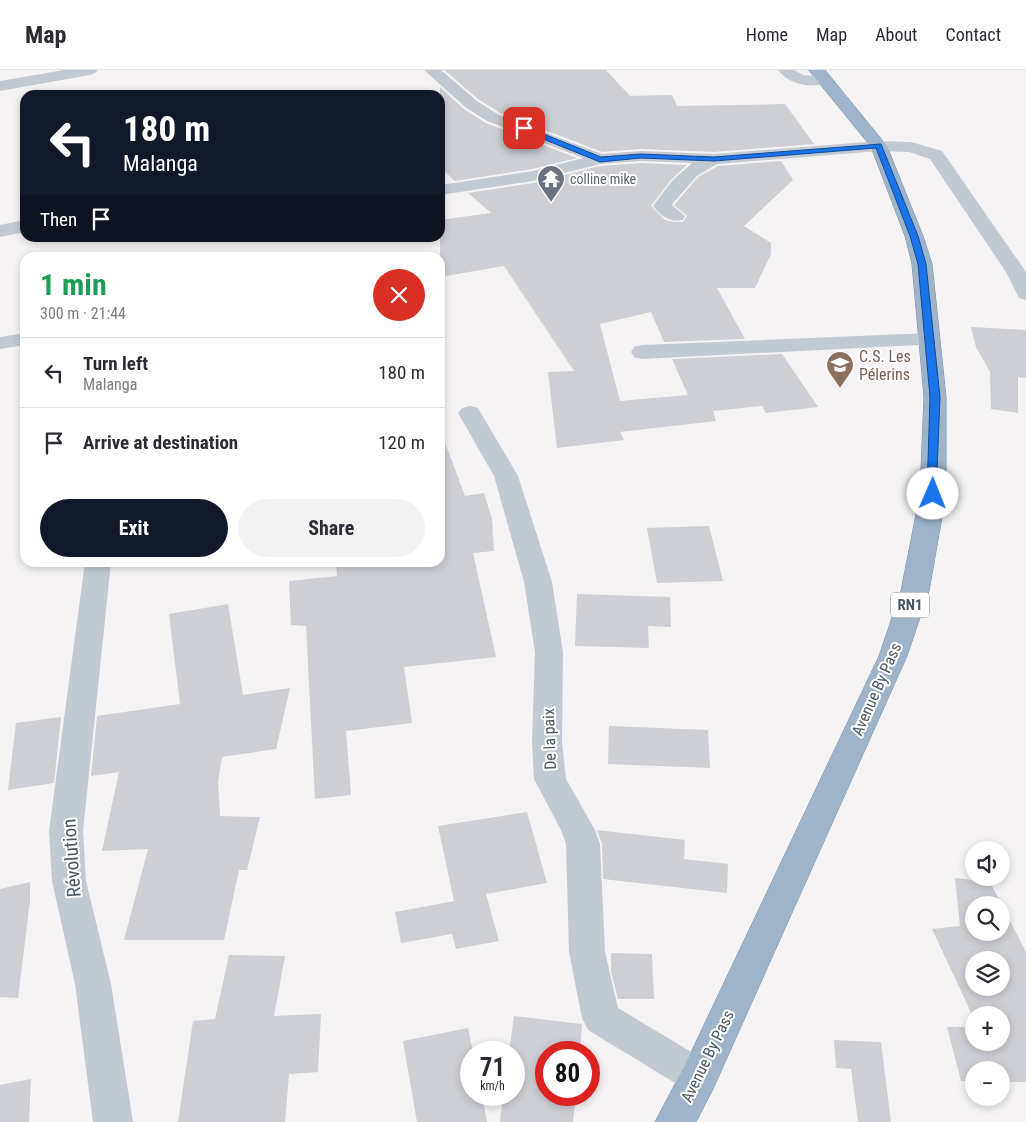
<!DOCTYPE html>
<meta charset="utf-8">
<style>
:root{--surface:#fff;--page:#f2f2f3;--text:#2b2b33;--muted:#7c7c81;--line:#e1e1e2;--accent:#111827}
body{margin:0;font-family:"Roboto Condensed",sans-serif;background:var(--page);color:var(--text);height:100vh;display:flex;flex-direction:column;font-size:19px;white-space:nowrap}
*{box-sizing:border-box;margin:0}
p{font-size:16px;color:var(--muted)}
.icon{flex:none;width:28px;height:28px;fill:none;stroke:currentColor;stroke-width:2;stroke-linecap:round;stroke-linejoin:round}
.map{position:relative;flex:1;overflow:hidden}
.panel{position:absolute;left:20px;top:182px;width:425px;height:315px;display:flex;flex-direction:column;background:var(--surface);border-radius:15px;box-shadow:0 2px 8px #0003}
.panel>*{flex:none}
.top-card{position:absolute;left:20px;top:20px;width:425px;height:152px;border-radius:15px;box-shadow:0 2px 8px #0003;background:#111827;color:#fff;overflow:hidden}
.controls{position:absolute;left:965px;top:771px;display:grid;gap:10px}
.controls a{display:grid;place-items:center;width:45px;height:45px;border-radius:50%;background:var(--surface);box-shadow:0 2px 8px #0003;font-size:25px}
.speed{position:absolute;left:460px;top:971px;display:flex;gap:10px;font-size:25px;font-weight:700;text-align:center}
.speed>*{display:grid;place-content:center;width:65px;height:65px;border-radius:50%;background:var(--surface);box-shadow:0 2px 8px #0003;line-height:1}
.speed small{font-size:12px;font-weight:400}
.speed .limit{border:8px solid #d22;background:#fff;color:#111}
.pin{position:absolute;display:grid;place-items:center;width:42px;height:42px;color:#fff;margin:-21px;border-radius:10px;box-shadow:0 2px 8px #0006}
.me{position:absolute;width:55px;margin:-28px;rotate:1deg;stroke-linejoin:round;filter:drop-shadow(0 0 4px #0008)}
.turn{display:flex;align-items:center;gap:18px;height:105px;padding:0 20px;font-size:22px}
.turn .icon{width:65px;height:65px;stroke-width:2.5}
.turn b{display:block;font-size:35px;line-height:42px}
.then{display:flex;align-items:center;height:48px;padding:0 20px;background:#0003;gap:10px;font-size:19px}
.round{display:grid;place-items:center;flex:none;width:52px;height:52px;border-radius:26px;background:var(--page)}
.head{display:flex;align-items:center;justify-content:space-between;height:85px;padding:0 20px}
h1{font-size:30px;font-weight:700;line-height:38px;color:#1e9e55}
.button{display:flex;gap:10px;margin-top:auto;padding:10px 20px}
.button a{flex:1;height:58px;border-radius:30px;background:var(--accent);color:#fff;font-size:20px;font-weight:700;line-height:58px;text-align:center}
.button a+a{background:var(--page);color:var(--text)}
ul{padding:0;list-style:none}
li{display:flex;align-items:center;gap:15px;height:70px;padding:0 20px;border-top:1px solid var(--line)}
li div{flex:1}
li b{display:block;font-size:19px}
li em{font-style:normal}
header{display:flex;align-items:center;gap:30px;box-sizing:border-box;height:70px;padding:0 25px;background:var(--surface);border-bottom:1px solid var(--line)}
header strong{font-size:24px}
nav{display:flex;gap:28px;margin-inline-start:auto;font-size:18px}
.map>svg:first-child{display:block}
.building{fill:#cdcfd5;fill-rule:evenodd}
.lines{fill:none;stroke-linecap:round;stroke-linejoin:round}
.trunk-casing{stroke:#7690ad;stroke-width:1}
.minor{fill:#c1cad2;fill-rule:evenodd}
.trunk{fill:#9fb4c9;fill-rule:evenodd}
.route{fill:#1a73e8;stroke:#114b97}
.labels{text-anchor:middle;stroke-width:4;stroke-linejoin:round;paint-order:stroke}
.far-worship-label{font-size:14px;fill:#5b616d;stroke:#fff;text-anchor:start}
.shield{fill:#fff;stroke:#808990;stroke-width:1}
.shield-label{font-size:15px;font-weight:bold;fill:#4a5661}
.education-label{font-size:16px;fill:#785e54;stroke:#fff;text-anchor:start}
.street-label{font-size:16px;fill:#4a5661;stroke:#fff}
.near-street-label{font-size:19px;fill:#4a5661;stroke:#fff}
</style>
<header>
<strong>Map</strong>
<nav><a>Home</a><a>Map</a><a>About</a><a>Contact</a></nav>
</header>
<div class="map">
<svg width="1026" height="1052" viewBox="0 0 1026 1052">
<rect width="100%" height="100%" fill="#f5f3f3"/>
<g class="building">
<path d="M444 0H606L630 26 672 25 677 36 785 34 814 74 714 82 641 79 602 82 500 43 478 29Z"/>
<path d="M440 17 464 39 486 53 577 88 533 99 455 111 440 97Z"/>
<path d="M781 91 793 110 744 156 771 173V184L755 218H717L745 269 664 272 651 242 600 254 620 331 688 325 672 289 782 284 818 337 766 343 762 336 713 341 716 351 620 362 624 370 557 378 548 302 574 301 504 196 440 207V150L491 143 468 123 533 113 600 96 641 93 687 95 671 110 651 136 665 150 674 152H683L687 146 674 135 698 107 718 96Z"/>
<path d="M971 257 1026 260V308L1018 307V343L991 339 990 302 976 277Z"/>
<path d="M443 367 465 426 484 423 492 449 494 481 473 483 496 587 404 597 412 653 346 661 351 725 315 729 306 556 291 555 289 511 337 506 336 492H440V368Z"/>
<path d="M709 456 723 511 657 513 647 458Z"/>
<path d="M577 524 670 527 671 557 648 556 649 578 575 576Z"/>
<path d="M228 534 243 625 290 618 276 679 222 687 218 712 220 746 260 747 247 800H239L224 870H124L148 779 102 781 119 702 91 706 97 646 180 634 169 544Z"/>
<path d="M61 647 54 713 8 720 16 653Z"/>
<path d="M609 656 708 660 710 698 608 694Z"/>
<path d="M527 742 547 813 486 824 499 871 456 879 452 864 401 873 395 842 454 831 438 756Z"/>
<path d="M597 760 685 770 684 789 728 794 727 823 603 809 602 774Z"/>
<path d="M955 808 990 812 1026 882V1012H1001V1000H974V1011H961L947 957H974V972H1001V945H974V949L932 859 960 856ZM974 835H1001V862H974ZM974 890H1001V918H974Z"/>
<path d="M30 812V831L18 928 0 927V819Z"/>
<path d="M611 883 652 884 654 929H618L611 902Z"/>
<path d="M229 885 285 886 274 946 321 944 318 1002 289 1004 285 1052H178L193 951 215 949Z"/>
<path d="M514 946 582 954 580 982H546V1025H576L573 1052H500L503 1025H514V982H509Z"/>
<path d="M468 958 473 982H471V1025H482L487 1052H417L403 971Z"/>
<path d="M834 970 881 972 891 1052H858L851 999 836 998Z"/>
<path d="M31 1009 29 1052H0V1015Z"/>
</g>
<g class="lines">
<defs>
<path id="trunk" d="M809 0H825L887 76 923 166 932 194 946 327V424L929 521 907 586 713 1019 696 1052H655L685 995 879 586 901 521 920 424 924 327 912 194 905 166 871 77Z"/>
</defs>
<use href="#trunk" class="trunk-casing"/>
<g class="minor">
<path d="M64 0H98L95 3 90 5 0 21V11Z"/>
<path d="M424 0H441L477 31 499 45 602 84 641 81 714 84 879 71 911 72 942 81 1026 202V230L1019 228 1006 202 930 89 909 82 879 81 717 94 697 106 674 132 672 135 685 146 683 150C671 153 660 146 653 136L672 111 692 93 641 91 600 94 533 111 440 125V115L533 101 583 88 487 51 465 37Z"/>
<path d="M778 0H794L803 5 829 7 832 10 829 13C812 18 790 16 778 0Z"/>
<path d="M25 150V162L0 167V155Z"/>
<path d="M25 263V275L0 279V267Z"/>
<path d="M930 263 938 264 941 269 938 274 642 289 634 287 631 282 634 277 642 275Z"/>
<path d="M470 336 478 338 518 406 552 512 563 582 562 672 566 709 595 760 600 774 605 882 618 938 713 995 718 1007 713 1019 699 1025 685 1019 588 960 582 948 569 882 566 774 561 760 534 709 532 672 535 582 524 512 494 406 458 343 462 338Z"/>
<path d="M85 492H111L83 761 86 811 111 914 133 1052H93L75 914 52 811 49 761Z"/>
</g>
<use href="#trunk" class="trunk"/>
</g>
<path class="route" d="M521 57H526L601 87 641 84 714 87 881 74 918 166 926 194 940 327 936 426H929L927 424 930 327 918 194 910 166 876 78 714 91 641 88 600 92 521 60Z"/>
<defs>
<symbol id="temple-pin" viewBox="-11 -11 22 30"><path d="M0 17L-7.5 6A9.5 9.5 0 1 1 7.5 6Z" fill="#6b7280" stroke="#fff"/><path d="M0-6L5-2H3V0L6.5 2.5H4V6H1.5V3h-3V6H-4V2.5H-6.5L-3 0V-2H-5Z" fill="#fff"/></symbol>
<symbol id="school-pin" viewBox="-11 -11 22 30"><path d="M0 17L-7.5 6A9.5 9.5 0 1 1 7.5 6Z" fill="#8d6e63" stroke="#fff"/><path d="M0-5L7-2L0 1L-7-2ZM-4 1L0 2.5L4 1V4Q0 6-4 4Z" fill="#fff"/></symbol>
</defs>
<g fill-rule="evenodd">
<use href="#temple-pin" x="535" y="93" width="32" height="43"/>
<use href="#school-pin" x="824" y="279" width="32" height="43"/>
</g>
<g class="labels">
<g class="far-worship-label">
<text x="570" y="114">colline mike</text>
</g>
<rect class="shield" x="891" y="522.5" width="38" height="25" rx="4"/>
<g class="shield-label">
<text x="910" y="540">RN1</text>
</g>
<g class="education-label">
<text x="859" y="292">C.S. Les<tspan x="859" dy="18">Pélerins</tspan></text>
</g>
<g class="street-label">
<text transform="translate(876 619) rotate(-66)" y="6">Avenue By Pass</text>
<text transform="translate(549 669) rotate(-92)" y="6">De la paix</text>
<text transform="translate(707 986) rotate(-64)" y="6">Avenue By Pass</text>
</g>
<g class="near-street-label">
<text transform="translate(71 788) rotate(-94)" y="7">Révolution</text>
</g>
</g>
</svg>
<div class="controls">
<a><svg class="icon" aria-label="sound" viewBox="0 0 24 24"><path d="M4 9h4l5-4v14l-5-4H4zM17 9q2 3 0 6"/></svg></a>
<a><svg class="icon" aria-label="search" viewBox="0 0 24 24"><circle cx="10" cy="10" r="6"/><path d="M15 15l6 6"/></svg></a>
<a><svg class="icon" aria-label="layers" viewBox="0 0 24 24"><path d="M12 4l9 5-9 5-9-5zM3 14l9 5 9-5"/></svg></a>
<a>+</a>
<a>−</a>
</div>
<div class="speed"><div>71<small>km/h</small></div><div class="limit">80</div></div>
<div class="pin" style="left:524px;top:58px;background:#d93025"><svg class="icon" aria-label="arrive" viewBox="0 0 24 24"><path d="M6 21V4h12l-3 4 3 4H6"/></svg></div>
<svg class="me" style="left:933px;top:424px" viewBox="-20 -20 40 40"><circle r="19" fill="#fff"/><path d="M0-13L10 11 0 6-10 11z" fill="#1a73e8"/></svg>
<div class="top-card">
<div class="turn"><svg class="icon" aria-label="left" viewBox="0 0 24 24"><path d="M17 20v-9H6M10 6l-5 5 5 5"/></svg><div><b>180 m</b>Malanga</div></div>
<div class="then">Then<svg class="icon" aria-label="arrive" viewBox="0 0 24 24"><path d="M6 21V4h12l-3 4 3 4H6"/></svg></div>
</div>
<section class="panel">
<div class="head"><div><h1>1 min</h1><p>300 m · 21:44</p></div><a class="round" style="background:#d93025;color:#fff"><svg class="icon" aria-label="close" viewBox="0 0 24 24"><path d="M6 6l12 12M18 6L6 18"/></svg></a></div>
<ul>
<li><svg class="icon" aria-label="left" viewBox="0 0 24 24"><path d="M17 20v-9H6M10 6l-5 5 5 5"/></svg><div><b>Turn left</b><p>Malanga</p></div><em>180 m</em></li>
<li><svg class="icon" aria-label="arrive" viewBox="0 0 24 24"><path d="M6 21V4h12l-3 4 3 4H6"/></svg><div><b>Arrive at destination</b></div><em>120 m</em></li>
</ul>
<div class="button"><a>Exit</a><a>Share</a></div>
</section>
</div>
